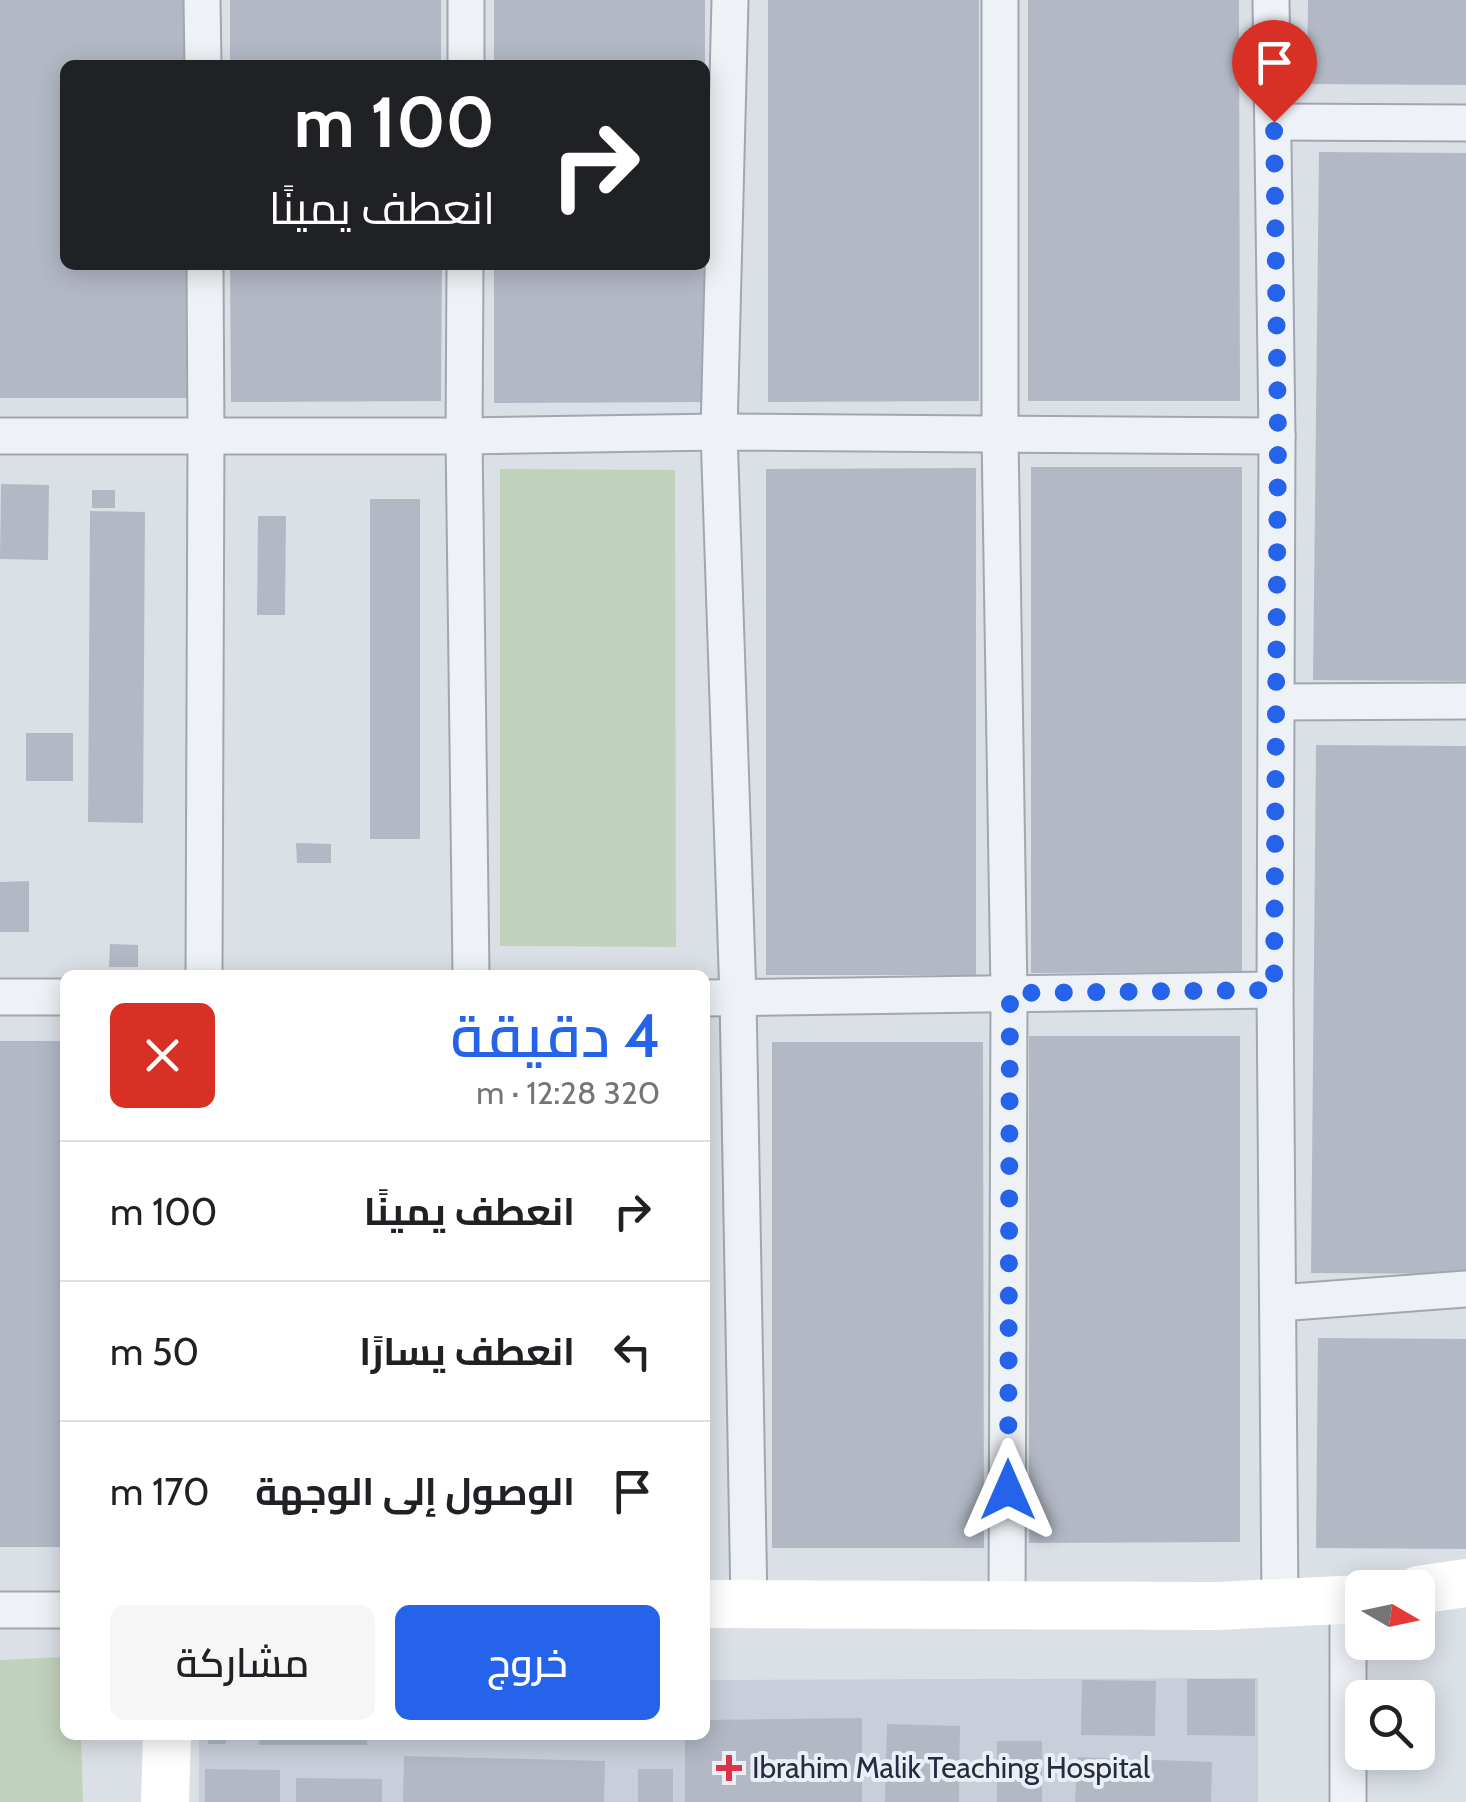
<!DOCTYPE html>
<html lang="ar">
<meta charset="utf-8">
<style>
:root{--surface:#fff;--page:#f6f6f6;--text:#202124;--muted:#757577;--line:#e0e0e0;--accent:#2563eb}
body{margin:0;font-family:Cabin,Cairo,sans-serif;background:var(--page);color:var(--text);direction:rtl;height:100vh;display:flex;flex-direction:column;font-size:38px;white-space:nowrap}
*{box-sizing:border-box;margin:0}
p{font-size:32px;color:var(--muted)}
.icon{flex:none;width:55px;height:55px;fill:none;stroke:currentColor;stroke-width:2;stroke-linecap:round;stroke-linejoin:round}
.map{position:relative;flex:1;overflow:hidden;direction:ltr}
.panel{position:absolute;left:60px;top:970px;width:650px;height:770px;display:flex;flex-direction:column;background:var(--surface);border-radius:15px;box-shadow:0 5px 25px #0003;direction:rtl}
.panel>*{flex:none}
.hud{position:absolute;left:60px;top:60px;width:650px;height:210px;border-radius:15px;box-shadow:0 5px 25px #0003;direction:rtl;background:#202124;color:#fff;overflow:hidden}
.needle{width:65px;rotate:99deg}
.controls{position:absolute;left:1345px;top:1570px;display:grid;gap:20px}
.controls a{display:grid;place-items:center;width:90px;height:90px;border-radius:15px;background:var(--surface);box-shadow:0 5px 25px #0003;font-size:50px}
.pin{position:absolute;display:grid;place-items:center;width:85px;height:85px;color:#fff;margin:-102px -42px;border-radius:50% 50% 50% 0;rotate:-45deg;box-shadow:0 0 10px #0007}
.pin .icon{rotate:45deg}
.me{position:absolute;width:110px;margin:-55px;rotate:0deg;stroke-linejoin:round;filter:drop-shadow(0 0 8px #0008)}
.turn{display:flex;align-items:center;gap:35px;height:210px;padding:0 50px;font-size:45px}
.turn .icon{width:130px;height:130px;stroke-width:2.5}
.turn b{display:block;font-size:70px;line-height:85px}
.round{display:grid;place-items:center;flex:none;width:105px;height:105px;border-radius:15px;background:var(--page)}
.summary{display:flex;align-items:center;justify-content:space-between;height:170px;padding:0 50px}
h1{font-size:60px;font-weight:600;line-height:75px;color:var(--accent)}
.action{display:flex;gap:20px;margin-top:auto;padding:20px 50px}
.action a{flex:1;height:115px;border-radius:15px;background:var(--accent);color:#fff;font-size:40px;font-weight:600;line-height:115px;text-align:center}
.action a+a{background:var(--page);color:var(--text)}
ul{padding:0;list-style:none}
li{display:flex;align-items:center;gap:30px;height:140px;padding:0 50px;border-top:2px solid var(--line)}
li div{flex:1}
li b{display:block;font-size:38px}
li em{font-style:normal}
.map>svg:first-child{display:block}
.built{fill:#c9cfda}
.green{fill:#c1d2bc}
.building{fill:#b2b9c5}
.lines{fill:none;stroke-linecap:round;stroke-linejoin:round}
.street-casing{stroke:#a0a7b1;stroke-width:39}
.street{stroke:#eef1f5;stroke-width:35}
.secondary{stroke:#fff;stroke-width:48}
.route{stroke:#2563eb;stroke-width:18;stroke-dasharray:0 32.4}
.poi-dot{fill:#da334a;stroke:#ebeff5;stroke-width:4}
.labels{text-anchor:middle;stroke-width:8;stroke-linejoin:round;paint-order:stroke}
.poi-label{font-size:30px;fill:#242d3f;stroke:#ebeff5;text-anchor:start}
</style>
<div class="map">
<svg width="1466" height="1802" viewBox="0 0 1466 1802">
<rect width="100%" height="100%" fill="#dbe0e7"/>
<path class="built" d="M1258 1678V1802H199V1735H705V1680Z"/>
<g class="green">
<path d="M500 469 675 470 676 947 500 946Z"/>
<path d="M65 1657V1735H81L83 1802H0V1660Z"/>
</g>
<g class="building">
<path d="M0 0H189V65H65V265H189V398H0Z"/>
<rect x="230" y="0" width="211" height="65"/>
<rect x="494" y="0" width="211" height="65"/>
<path d="M768 0H979V401L768 402Z"/>
<path d="M1028 0H1239L1240 401H1028Z"/>
<path d="M1308 0H1466V85L1307 84Z"/>
<path d="M1319 152 1466 153V681L1313 680Z"/>
<path d="M230 265H442L441 401 231 402Z"/>
<path d="M494 265H705L706 402 494 403Z"/>
<path d="M1031 467H1242V972L1031 973Z"/>
<path d="M976 468V975H766V469Z"/>
<path d="M1 484 49 485 48 560 0 559Z"/>
<rect x="92" y="490" width="23" height="18"/>
<rect x="370" y="499" width="50" height="340"/>
<path d="M90 511 145 512 143 823 88 822Z"/>
<path d="M258 516H286L285 615H257Z"/>
<rect x="26" y="733" width="47" height="48"/>
<path d="M1316 745 1466 746V1274L1311 1273Z"/>
<path d="M296 843 331 844V863H297Z"/>
<path d="M29 881V932H0V882Z"/>
<path d="M110 944 138 945V967H109Z"/>
<path d="M1029 1036H1240V1542L1029 1543Z"/>
<rect x="0" y="1041" width="65" height="506"/>
<path d="M772 1042H983L984 1548H772Z"/>
<rect x="705" y="1043" width="5" height="505"/>
<path d="M1318 1338 1466 1339V1549L1316 1548Z"/>
<path d="M1187 1679H1255V1736L1187 1735Z"/>
<path d="M1082 1680 1156 1681 1155 1736 1081 1735Z"/>
<path d="M862 1718V1802H685V1735H705V1720Z"/>
<path d="M887 1724 960 1726 959 1802H885Z"/>
<rect x="208" y="1735" width="18" height="9"/>
<rect x="259" y="1735" width="108" height="10"/>
<rect x="997" y="1741" width="45" height="61"/>
<path d="M404 1756 605 1761 604 1802H403Z"/>
<path d="M1077 1757 1212 1762 1211 1802H1075Z"/>
<path d="M205 1769 280 1770V1802H205Z"/>
<rect x="638" y="1769" width="35" height="33"/>
<path d="M296 1778 382 1779V1802H296Z"/>
</g>
<g class="lines">
<defs>
<g id="street">
<path d="M202 0 203 65"/>
<path d="M730 0 719 432 738 998 749 1604"/>
<path d="M1000 0V436L1009 993 1007 1605"/>
<path d="M1271 0 1277 436 1275 990 1280 1603"/>
<path d="M466 65V0"/>
<path d="M1274 122 1466 123"/>
<path d="M465 265 464 436 471 975"/>
<path d="M0 436H464L719 432 1277 436"/>
<path d="M1277 702 1466 701"/>
<path d="M204 975 206 436 205 265"/>
<path d="M0 997H65"/>
<path d="M705 998 1275 990"/>
<path d="M1279 1303 1466 1289"/>
<path d="M1348 1601V1802"/>
<path d="M0 1610H65"/>
</g>
</defs>
<use href="#street" class="street-casing"/>
<use href="#street" class="street"/>
<g class="secondary">
<path d="M1418 1590 1466 1583"/>
<path d="M705 1604 1217 1606 1362 1599"/>
<path d="M165 1802 167 1735"/>
</g>
</g>
<g class="lines">
<path class="route" d="M1008 1490 1010 993 1274 990 1278 436 1274 122"/>
</g>
<path class="poi-dot" d="M724 1753h10v10h10v10h-10v10h-10v-10h-10v-10h10z"/>
<g class="labels">
<g class="poi-label">
<text x="752" y="1778">Ibrahim Malik Teaching Hospital</text>
</g>
</g>
</svg>
<div class="controls">
<a><svg class="needle" viewBox="-14 -14 28 28"><path d="M0-13l5 13h-10z" fill="#e53935"/><path d="M0 13l5-13h-10z" fill="#757577"/></svg></a>
<a><svg class="icon" aria-label="search" viewBox="0 0 24 24"><circle cx="10" cy="10" r="6"/><path d="M15 15l6 6"/></svg></a>
</div>
<div class="pin" style="left:1274px;top:122px;background:#d93025"><svg class="icon" aria-label="arrive" viewBox="0 0 24 24"><path d="M6 21V4h12l-3 4 3 4H6"/></svg></div>
<svg class="me" style="left:1008px;top:1490px" viewBox="-20 -20 40 40"><path d="M0-17L14 15 0 8-14 15z" fill="#2563eb" stroke="#fff" stroke-width="4"/></svg>
<div class="hud">
<div class="turn"><svg class="icon" aria-label="right" viewBox="0 0 24 24"><path d="M7 20v-9h11M14 6l5 5-5 5"/></svg><div><b>100 m</b>انعطف يمينًا</div></div>
</div>
<section class="panel">
<div class="summary"><div><h1>4 دقيقة</h1><p>320 m · 12:28</p></div><a class="round" style="background:#d93025;color:#fff"><svg class="icon" aria-label="close" viewBox="0 0 24 24"><path d="M6 6l12 12M18 6L6 18"/></svg></a></div>
<ul>
<li><svg class="icon" aria-label="right" viewBox="0 0 24 24"><path d="M7 20v-9h11M14 6l5 5-5 5"/></svg><div><b>انعطف يمينًا</b></div><em>100 m</em></li>
<li><svg class="icon" aria-label="left" viewBox="0 0 24 24"><path d="M17 20v-9H6M10 6l-5 5 5 5"/></svg><div><b>انعطف يسارًا</b></div><em>50 m</em></li>
<li><svg class="icon" aria-label="arrive" viewBox="0 0 24 24"><path d="M6 21V4h12l-3 4 3 4H6"/></svg><div><b>الوصول إلى الوجهة</b></div><em>170 m</em></li>
</ul>
<div class="action"><a>خروج</a><a>مشاركة</a></div>
</section>
</div>
